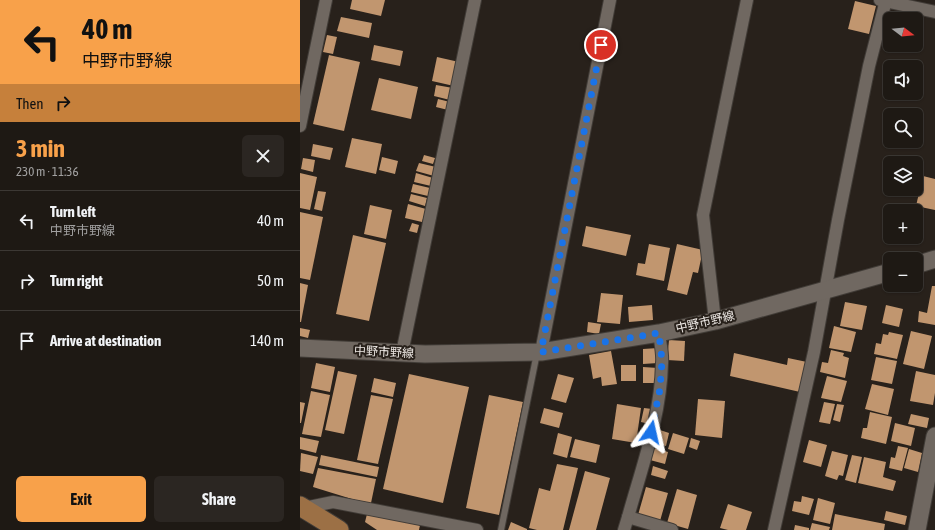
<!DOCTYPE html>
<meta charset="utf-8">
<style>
:root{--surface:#1e1914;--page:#2b2622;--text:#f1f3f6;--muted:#a1a0a0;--line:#3c3834;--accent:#f8a14a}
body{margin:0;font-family:"Asap Condensed","Noto Sans JP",sans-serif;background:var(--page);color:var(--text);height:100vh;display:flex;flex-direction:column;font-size:15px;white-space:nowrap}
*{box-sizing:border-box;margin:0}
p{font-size:13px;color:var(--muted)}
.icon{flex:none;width:22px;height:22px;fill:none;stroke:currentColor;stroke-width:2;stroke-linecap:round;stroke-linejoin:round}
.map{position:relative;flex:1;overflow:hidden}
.side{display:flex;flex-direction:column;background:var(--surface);width:300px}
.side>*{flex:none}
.guide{background:#f8a14a;color:#111;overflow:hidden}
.needle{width:26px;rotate:106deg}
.tools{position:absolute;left:583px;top:12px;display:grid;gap:8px}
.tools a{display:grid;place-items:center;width:40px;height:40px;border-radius:6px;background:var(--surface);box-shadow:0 1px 3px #0004,0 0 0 1px var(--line);font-size:20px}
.pin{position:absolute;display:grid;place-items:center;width:34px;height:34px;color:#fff;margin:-17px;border:2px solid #fff;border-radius:50%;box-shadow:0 1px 4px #0007}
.me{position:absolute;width:44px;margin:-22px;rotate:11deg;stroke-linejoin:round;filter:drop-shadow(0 0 3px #0008)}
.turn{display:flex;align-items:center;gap:14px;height:84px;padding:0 16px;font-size:18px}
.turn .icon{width:52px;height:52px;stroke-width:2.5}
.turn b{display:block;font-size:28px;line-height:34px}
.then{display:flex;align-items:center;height:38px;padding:0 16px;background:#0003;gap:8px;font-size:15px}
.round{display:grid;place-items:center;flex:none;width:42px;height:42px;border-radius:6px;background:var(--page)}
.head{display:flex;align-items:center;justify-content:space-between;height:68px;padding:0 16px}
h1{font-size:24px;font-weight:700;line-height:30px;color:var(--accent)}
.cta{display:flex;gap:8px;margin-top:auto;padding:8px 16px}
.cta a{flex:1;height:46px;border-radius:6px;background:var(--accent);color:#111;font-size:16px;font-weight:700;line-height:46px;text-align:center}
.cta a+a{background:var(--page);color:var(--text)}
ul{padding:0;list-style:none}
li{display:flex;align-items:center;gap:12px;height:60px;padding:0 16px;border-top:1px solid var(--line)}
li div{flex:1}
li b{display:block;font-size:15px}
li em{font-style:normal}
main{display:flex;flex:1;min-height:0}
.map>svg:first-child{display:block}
.building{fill:#c1966f}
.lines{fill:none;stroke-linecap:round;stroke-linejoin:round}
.lane-casing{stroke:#413c37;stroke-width:8}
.street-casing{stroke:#413c37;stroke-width:14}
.secondary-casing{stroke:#413c37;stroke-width:19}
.primary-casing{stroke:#413c37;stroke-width:21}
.lane{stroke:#706861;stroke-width:6}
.street{stroke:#706861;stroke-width:12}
.secondary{stroke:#706861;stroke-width:17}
.primary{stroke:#9c7045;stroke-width:19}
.route{stroke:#1a73e8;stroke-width:7;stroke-dasharray:0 12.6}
.labels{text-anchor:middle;stroke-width:4;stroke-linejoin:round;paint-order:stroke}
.street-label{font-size:12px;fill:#ede8e4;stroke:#28211b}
</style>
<main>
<section class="side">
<div class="guide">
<div class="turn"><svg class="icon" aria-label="left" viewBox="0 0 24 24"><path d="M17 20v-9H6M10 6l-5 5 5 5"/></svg><div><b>40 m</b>中野市野線</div></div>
<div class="then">Then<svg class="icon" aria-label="right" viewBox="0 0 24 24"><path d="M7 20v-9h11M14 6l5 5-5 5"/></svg></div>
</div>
<div class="head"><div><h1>3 min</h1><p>230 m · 11:36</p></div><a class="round"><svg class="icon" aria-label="close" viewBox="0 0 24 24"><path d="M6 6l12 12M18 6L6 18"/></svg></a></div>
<ul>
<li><svg class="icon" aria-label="left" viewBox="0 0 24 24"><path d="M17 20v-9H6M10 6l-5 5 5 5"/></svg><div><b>Turn left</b><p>中野市野線</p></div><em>40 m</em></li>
<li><svg class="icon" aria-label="right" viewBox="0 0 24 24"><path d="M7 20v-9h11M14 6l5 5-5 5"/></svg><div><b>Turn right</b></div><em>50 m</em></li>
<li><svg class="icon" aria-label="arrive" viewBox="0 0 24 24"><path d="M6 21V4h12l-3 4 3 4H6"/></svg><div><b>Arrive at destination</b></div><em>140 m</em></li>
</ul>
<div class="cta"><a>Exit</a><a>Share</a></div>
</section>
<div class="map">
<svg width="635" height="530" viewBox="0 0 635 530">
<rect width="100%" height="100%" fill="#28211b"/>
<g class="building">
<path d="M52 0H85L81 16 50 9Z"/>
<path d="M555 1 576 6 569 34 548 29Z"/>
<path d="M41 17 72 23 69 38 37 31Z"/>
<path d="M27 35 37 37 33 54 23 52Z"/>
<path d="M74 45 103 51 100 66 71 60Z"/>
<path d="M29 55 60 62 44 131 13 124Z"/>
<path d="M137 57 159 62 154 86 132 81Z"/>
<path d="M79 78 118 87 111 119 71 110Z"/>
<path d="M136 85 153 88 150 100 134 96Z"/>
<path d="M138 99 150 102 148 110 136 107Z"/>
<path d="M52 138 82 144 76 174 45 167Z"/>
<path d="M13 144 33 148 30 160 11 156Z"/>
<path d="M124 155 135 158 133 164 122 161Z"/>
<path d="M82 157 98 161 95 174 79 170Z"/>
<path d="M3 158 15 160 13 172 1 169Z"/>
<path d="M119 163 136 167 134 176 116 171Z"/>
<path d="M0 173 17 177 10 210 0 208Z"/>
<path d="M116 173 133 178 131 186 114 182Z"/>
<path d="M623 176 635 179V210L616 206Z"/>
<path d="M113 184 130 188 128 196 111 192Z"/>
<path d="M18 191 26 192 22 211 14 209Z"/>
<path d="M111 194 127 198 125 206 109 201Z"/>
<path d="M108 204 126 209 122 222 105 218Z"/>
<path d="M70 205 92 210 86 239 64 234Z"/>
<path d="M0 212 23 217 10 280 0 278Z"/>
<path d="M112 223 119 225 117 233 109 231Z"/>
<path d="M286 226 331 235 326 256 282 246Z"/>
<path d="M53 235 86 243 69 321 36 314Z"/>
<path d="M349 244 370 248 364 281 336 275 338 263 345 264Z"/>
<path d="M377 244 403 250 398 273 393 272 387 295 367 290Z"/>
<path d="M0 283 8 285 1 322H0Z"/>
<path d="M632 286H635V325L618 322 619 311 627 313Z"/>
<path d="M301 293 323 295 320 324 297 322Z"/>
<path d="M545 302 567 306 562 330 540 326Z"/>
<path d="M352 305 353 320 329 322 328 307Z"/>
<path d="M586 305 603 309 599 327 582 323Z"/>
<path d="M288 322 301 324 299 334 287 332Z"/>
<path d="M534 326 556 332 551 352 529 348Z"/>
<path d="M0 328 10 330 8 338 0 336Z"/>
<path d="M611 331 632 336 624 369 603 364Z"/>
<path d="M589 332 603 335 597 359 574 354 576 343 581 344 583 334 588 335Z"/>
<path d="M369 340 385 341 384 361 367 360Z"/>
<path d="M358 348V363L343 364V349Z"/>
<path d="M531 350 544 353 543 356 549 358 545 378 520 372 522 362 528 363Z"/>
<path d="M311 351 317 384 302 386 301 377 293 379 289 355Z"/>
<path d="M434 353 487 365 488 358 507 362 500 392 430 376Z"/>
<path d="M576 357 597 361 592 384 571 380Z"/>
<path d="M16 363 35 367 30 392 11 388Z"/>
<rect x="321" y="365" width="15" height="16"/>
<path d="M343 367 358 368 357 383H343Z"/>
<path d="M38 371 57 375 44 434 25 430Z"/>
<path d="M616 371 635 375V393L633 405 610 401Z"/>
<path d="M109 374 169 387 143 503 83 489Z"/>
<path d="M258 374 274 378 266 403 251 399Z"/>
<path d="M527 376 547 381 541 402 521 398Z"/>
<path d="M74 378 96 383 93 397 71 392Z"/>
<path d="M572 384 594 389 588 415 565 409Z"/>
<path d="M11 391 30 395 21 437 2 434Z"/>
<path d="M71 395 93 399 78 464 57 460Z"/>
<path d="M189 395 223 402 199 515 166 508Z"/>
<path d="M398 399 425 401 422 438 395 435Z"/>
<path d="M0 402 5 403 1 423H0Z"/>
<path d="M524 402 535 404 530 424 519 422Z"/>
<path d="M317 404 341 408 336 443 312 439Z"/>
<path d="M537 404 544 405 540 422 533 420Z"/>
<path d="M244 408 263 413 259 428 240 423Z"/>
<path d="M344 408 352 409 349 424 341 422Z"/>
<path d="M570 412 592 417 586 444 561 438 563 428H567Z"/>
<path d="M611 414 629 418 627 428 608 424Z"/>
<path d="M595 423 615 428 611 446 591 441Z"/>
<path d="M357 429 369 433 366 446 354 443Z"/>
<path d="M258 433 272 437 267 458 253 454Z"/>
<path d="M373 433 389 438 384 454 368 449Z"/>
<path d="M0 437 19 441 16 453 0 449Z"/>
<path d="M391 438 400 441 397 450 389 447Z"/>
<path d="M275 439 300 445 296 463 270 457Z"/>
<path d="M509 440 527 445 521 467 503 462Z"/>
<path d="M598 446 608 448 602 471 589 468 591 457 595 458Z"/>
<path d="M354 448 368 452 365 464 350 460Z"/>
<path d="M609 449 622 453 618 472 604 468Z"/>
<path d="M532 451 548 455 543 476 539 475 537 480 525 476Z"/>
<path d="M1 453 18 457 13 474 0 471Z"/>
<path d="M21 455 79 467 77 477 19 465Z"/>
<path d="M552 455 562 457 556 483 545 480Z"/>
<path d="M564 457 586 462 583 477 596 481 593 491 558 483Z"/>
<path d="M257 464 278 468 263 530H237L229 528 239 488 250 491Z"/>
<path d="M353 466 368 471 365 479 351 475Z"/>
<path d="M18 468 76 479 71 503 55 500 13 487Z"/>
<path d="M285 471 310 478 296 530H269Z"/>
<path d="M346 487 368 493 360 521 338 515Z"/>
<path d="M377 489 397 495 388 529 367 523Z"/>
<path d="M502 496 514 499 509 515 492 511 494 501 501 502Z"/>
<path d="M518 498 535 503 530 524 513 520Z"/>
<path d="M428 504 452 512 446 530H428L420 528Z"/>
<path d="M586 511 607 516 605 525 584 520Z"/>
<path d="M67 514 120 525 119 530H77L65 522Z"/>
<path d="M535 514 585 524 584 530H532Z"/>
<path d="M211 522 227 529V530H208Z"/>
<path d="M512 523 530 527 529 530H510Z"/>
<path d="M495 525 509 528V530H494Z"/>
</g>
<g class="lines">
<defs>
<path id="lane" d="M201 530 237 353"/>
<g id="street">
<path d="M580 0 635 12"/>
<path d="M0 126 26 0"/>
<path d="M415 321 403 215 447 0"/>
<path d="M359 333C360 342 363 353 362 363 361 415 342 467 328 517L372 530"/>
<path d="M241 352 310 0"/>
<path d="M102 353 175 0"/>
<path d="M4 508 33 502 177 530"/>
<path d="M324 530 328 517"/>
<path d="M474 530 514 352 538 220 569 66 586 0"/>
</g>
<g id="secondary">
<path d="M616 265 635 259"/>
<path d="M0 348 125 354 241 352 359 333 415 321 590 272"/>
<path d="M617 530 635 436"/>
</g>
<path id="primary" d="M0 506 39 530"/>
</defs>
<use href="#lane" class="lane-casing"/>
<use href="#street" class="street-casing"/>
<use href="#secondary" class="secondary-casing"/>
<use href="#primary" class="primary-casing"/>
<use href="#lane" class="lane"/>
<use href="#street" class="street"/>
<use href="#secondary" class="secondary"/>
<use href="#primary" class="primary"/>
</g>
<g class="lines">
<path class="route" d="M301 45 241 352 359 333 362 361 360 389 351 432"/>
</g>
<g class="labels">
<g class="street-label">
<text transform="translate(405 322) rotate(-13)" y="4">中野市野線</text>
<text transform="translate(84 352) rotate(3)" y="4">中野市野線</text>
</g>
</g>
</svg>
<div class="tools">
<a><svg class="needle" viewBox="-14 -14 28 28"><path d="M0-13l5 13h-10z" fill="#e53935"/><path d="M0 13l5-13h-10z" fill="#a1a0a0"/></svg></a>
<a><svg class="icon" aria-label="sound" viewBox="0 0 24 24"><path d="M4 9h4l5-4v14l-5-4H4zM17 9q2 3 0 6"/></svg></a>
<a><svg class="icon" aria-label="search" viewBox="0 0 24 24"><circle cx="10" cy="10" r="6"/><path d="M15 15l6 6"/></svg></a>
<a><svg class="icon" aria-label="layers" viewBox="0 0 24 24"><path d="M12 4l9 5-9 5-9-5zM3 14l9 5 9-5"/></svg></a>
<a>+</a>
<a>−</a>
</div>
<div class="pin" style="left:301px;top:45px;background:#d93025"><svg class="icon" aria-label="arrive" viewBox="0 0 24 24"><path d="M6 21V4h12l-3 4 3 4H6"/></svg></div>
<svg class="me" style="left:351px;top:432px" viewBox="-20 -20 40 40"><path d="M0-17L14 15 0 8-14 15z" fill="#1a73e8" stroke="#fff" stroke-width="4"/></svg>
</div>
</main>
